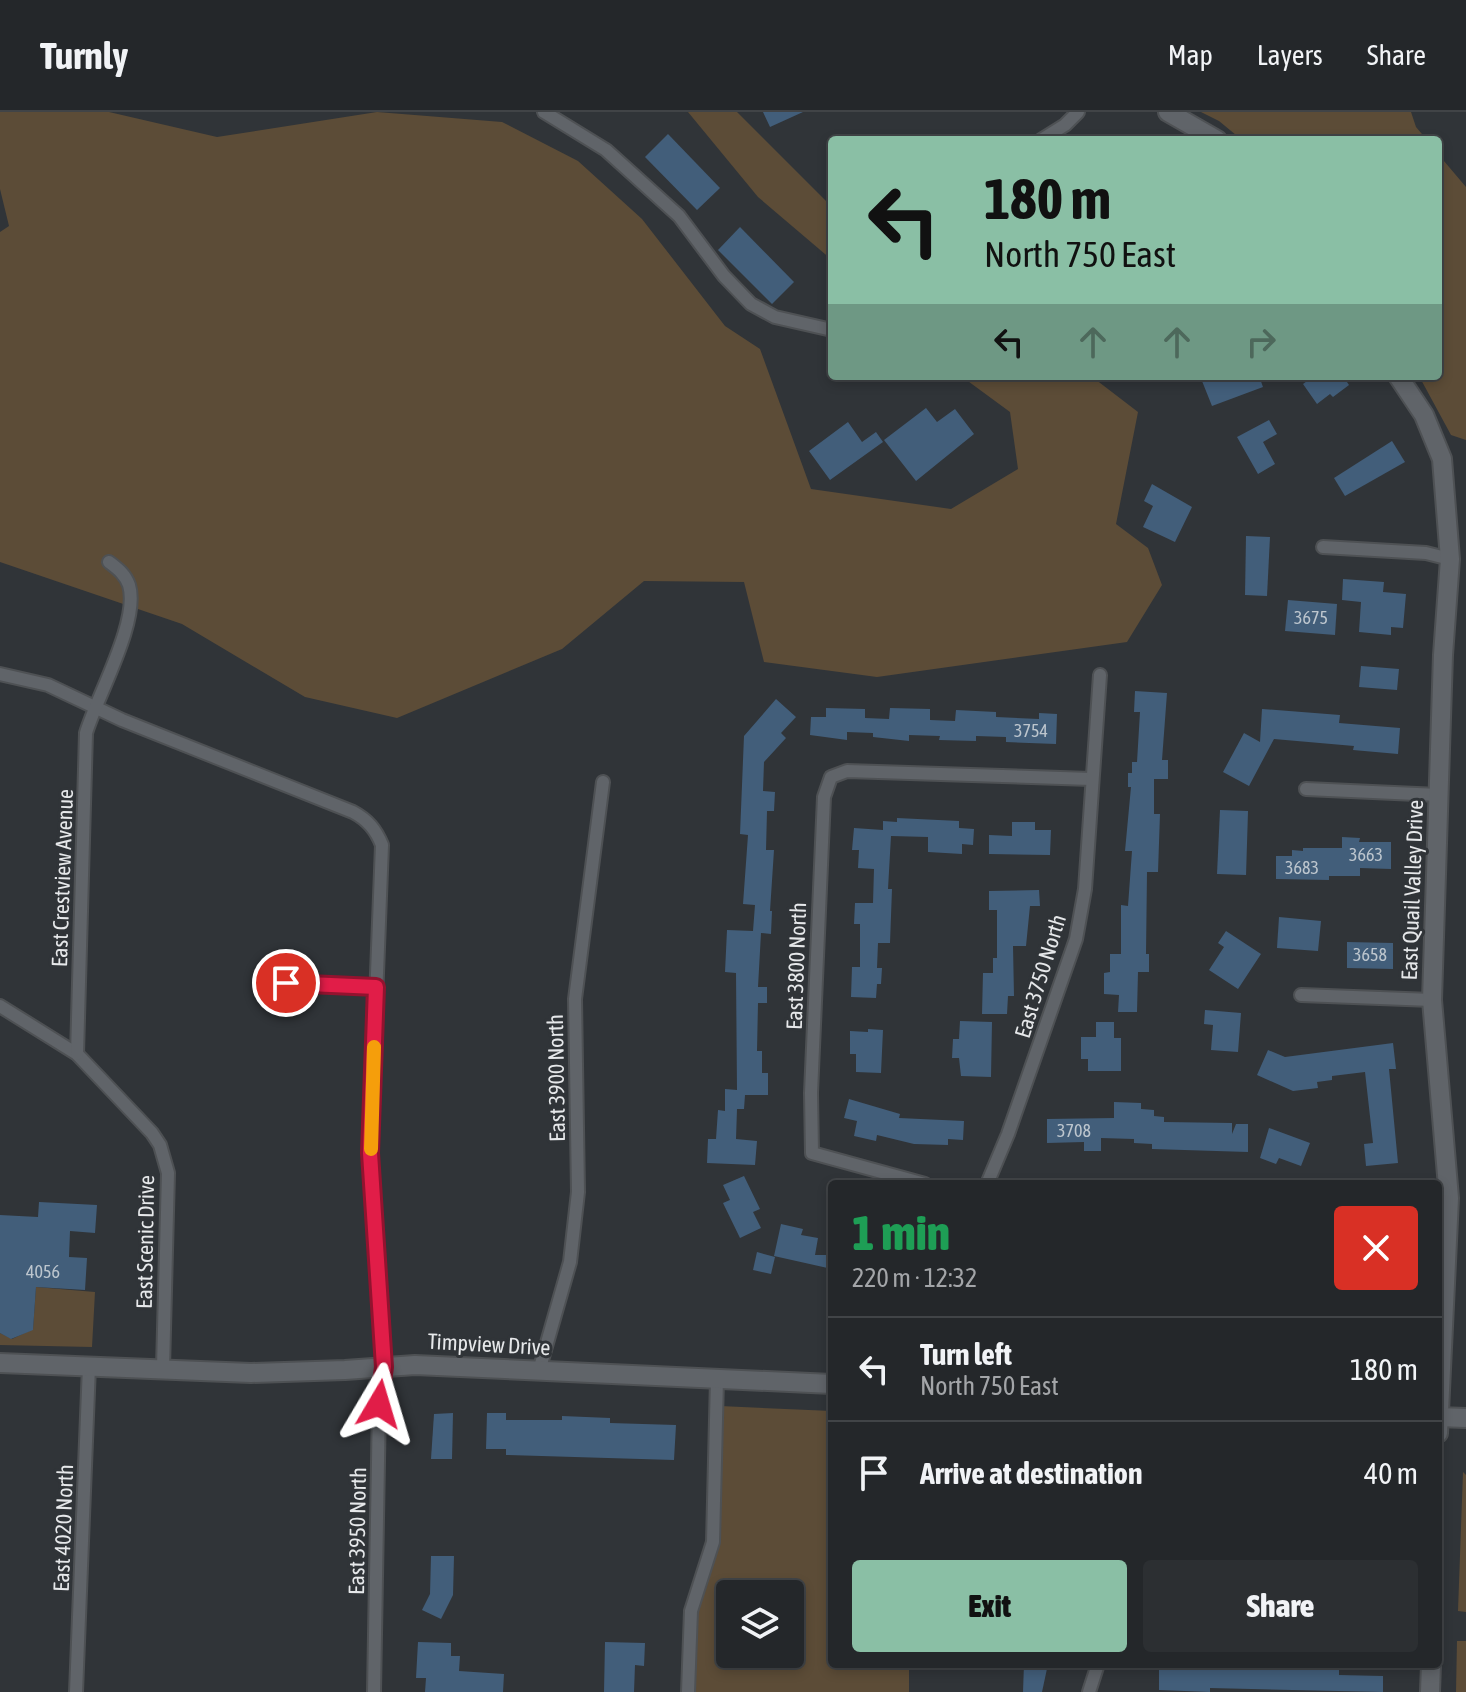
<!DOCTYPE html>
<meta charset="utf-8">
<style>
:root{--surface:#24272a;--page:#2c2f32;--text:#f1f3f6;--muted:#a3a5a8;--line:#414447;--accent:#8abfa5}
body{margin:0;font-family:"Asap Condensed",sans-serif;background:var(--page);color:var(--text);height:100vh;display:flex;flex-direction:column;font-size:30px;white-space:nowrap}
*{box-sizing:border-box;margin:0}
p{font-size:26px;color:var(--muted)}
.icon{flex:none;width:44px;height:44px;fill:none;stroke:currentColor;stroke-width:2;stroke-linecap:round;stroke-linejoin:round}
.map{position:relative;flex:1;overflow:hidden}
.panel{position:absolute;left:828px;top:1068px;width:614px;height:488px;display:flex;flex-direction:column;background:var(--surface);border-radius:8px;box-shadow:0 4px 12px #0003,0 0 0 2px var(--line)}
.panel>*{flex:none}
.top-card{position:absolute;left:828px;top:24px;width:614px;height:244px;border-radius:8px;box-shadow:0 4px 12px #0003,0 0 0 2px var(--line);background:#8abfa5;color:#111;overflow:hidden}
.controls{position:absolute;left:716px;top:1468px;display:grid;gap:16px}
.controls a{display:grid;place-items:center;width:88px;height:88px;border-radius:8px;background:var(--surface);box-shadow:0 4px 12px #0003,0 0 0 2px var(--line);font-size:40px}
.pin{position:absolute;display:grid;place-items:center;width:68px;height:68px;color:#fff;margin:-34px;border:4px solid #fff;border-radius:50%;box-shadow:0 2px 8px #0007}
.me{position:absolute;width:88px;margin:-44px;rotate:7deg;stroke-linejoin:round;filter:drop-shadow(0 0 6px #0008)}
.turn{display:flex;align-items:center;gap:28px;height:168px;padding:0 24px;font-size:36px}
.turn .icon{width:104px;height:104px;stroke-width:2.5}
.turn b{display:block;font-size:56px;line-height:68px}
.lanes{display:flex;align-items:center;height:76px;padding:0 24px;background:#0003;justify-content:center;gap:40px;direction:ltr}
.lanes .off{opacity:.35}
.round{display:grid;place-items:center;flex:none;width:84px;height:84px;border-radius:8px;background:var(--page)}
.headline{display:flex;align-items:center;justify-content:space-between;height:136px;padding:0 24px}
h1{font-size:48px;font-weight:800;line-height:60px;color:#1e9e55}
.primary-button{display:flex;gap:16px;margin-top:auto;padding:16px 24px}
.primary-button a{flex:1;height:92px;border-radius:8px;background:var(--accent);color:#111;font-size:32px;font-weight:800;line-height:92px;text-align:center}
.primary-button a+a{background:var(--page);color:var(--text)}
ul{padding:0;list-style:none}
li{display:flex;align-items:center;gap:24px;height:104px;padding:0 24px;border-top:2px solid var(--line)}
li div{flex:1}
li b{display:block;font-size:30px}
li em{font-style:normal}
header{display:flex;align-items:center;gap:48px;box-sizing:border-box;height:112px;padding:0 40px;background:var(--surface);border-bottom:2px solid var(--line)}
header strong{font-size:38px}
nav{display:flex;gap:44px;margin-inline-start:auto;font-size:28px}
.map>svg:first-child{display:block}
.green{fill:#5c4c37;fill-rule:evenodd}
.building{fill:#425e7a}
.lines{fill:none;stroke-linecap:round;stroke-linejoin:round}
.street-casing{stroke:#4e5154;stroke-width:16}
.secondary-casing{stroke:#4e5154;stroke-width:22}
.street{stroke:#606469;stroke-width:12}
.secondary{stroke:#606469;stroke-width:18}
.route-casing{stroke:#92132f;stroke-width:20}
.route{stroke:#e11d48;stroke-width:14}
.slow{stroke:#f59e0b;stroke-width:14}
.labels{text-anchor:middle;stroke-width:6;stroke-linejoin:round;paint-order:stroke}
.number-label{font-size:18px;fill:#bdc6ce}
.street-label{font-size:22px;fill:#e6e8ea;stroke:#303438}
</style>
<header>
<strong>Turnly</strong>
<nav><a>Map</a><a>Layers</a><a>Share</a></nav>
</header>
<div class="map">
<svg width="1466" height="1580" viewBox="0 0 1466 1580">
<rect width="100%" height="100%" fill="#303438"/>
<g class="green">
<path d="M0 0H109L217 25 377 0 502 10 578 49 642 107 725 214 760 237 811 377 951 397 1018 357 1010 300 961 264H1091L1138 300 1116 412 1148 436 1162 473 1127 530 877 565 764 550 744 470 644 469 562 537 397 606 305 585 182 512 0 450V120L9 114 0 77Z"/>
<path d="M688 0H737L832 95V148L758 85Z"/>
<path d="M1201 0H1411L1416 15 1427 28H1242L1219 9Z"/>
<path d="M1438 42 1466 75V328L1451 323 1419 264H1438Z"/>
<path d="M36 1175 95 1180 92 1235 0 1233V1221L12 1227 33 1217Z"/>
<path d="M720 1294 832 1299V1552H909V1580H691L695 1500 718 1429ZM730 1482H790V1542H730Z"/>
<path d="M1463 1360 1466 1363V1500L1458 1499Z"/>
<path d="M1457 1529H1466V1580H1456Z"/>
</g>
<g class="building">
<path d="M763 0H803L770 15Z"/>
<path d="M668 22 720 76 697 98 645 45Z"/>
<path d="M740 115 794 170 772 192 718 138Z"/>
<path d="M1213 264H1259L1263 275 1212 294 1202 269Z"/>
<path d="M1314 264H1343L1349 273 1333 285 1330 282 1317 292 1303 272Z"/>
<path d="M926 296 937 310 955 297 974 322 916 369 884 328Z"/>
<path d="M1269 308 1277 322 1263 330 1275 352 1258 362 1237 325Z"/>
<path d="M848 310 862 330 876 320 883 330 830 368 809 339Z"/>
<path d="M1392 329 1405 350 1345 384 1334 366Z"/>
<path d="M1152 372 1192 395 1175 430 1143 415 1153 394 1144 389Z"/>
<path d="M1246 424 1270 425 1267 484 1245 483Z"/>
<path d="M1343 467 1384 470 1383 480 1406 482 1403 516 1391 515V523L1359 520 1361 490 1342 488Z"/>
<path d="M1288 488 1337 492 1335 523 1285 519Z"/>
<path d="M1361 554 1399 557 1397 578 1359 575Z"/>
<path d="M1135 579 1167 581 1162 648H1168V667H1154V702H1160L1158 760H1147L1146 842H1149V860H1138L1137 900H1118L1119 883 1104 882V861L1110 860V842H1121V793L1128 794 1132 739H1125L1131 675H1128V661H1132V650H1137L1140 600H1134Z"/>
<path d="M776 587 796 605 781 621 786 626 764 650 763 679 775 680 774 699H767L766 738H774L770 799H772L771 822 761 821 758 875H767V891H758L757 939H762V961H768V983H745L744 997H737L736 1027 757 1029 755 1053 707 1051 708 1027H716L718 998 725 999V977L737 978 736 861 725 860 727 818 753 819 755 793 743 792 748 723 740 722 744 624Z"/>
<path d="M826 596 865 597V606L889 607 890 596 930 597V608L955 609 956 598 996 600V605L1039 607V601L1057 602 1056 632 1006 630V625L976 624V629L939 628 940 624 909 623V629L873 625V621L847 620V628L810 623 811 605H826Z"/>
<path d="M1262 597 1340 603 1339 611 1400 616 1398 642 1353 638 1354 634 1274 627 1249 674 1223 660 1244 621 1260 630Z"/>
<path d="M1220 698 1248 699 1246 763 1217 762Z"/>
<path d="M897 706 959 709V716L974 717 973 733 962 732V742L928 740V725L891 724 888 777H892L890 831H878L877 856H882L881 872H877L876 886 851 885 852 855H860V812H854L855 791H873L874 757 858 756 859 738H852L854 716 883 718V709L897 710Z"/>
<path d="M1012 710H1035V718H1051L1050 743 989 742V723L1012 724Z"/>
<path d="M1342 725 1360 726 1359 730H1391V757L1360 756V764H1329V768L1276 767V744H1292V738L1303 739V736H1342Z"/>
<path d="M1039 778 1040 794H1030L1026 834H1013L1014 884H1008L1007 902H982L983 861H993V846H997V798H989V779Z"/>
<path d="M1279 805 1321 809 1318 839 1277 836Z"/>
<path d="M1226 819 1261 842 1238 877 1209 858 1224 835 1218 831Z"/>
<path d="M1347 830 1393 831V857L1347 856Z"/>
<path d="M1205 898 1241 901 1238 940 1211 938 1213 913 1204 912Z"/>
<path d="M960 909 992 910 991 965 961 964 959 946H952L953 927H959Z"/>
<path d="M1096 910H1114V926H1121V959H1088V947H1081V925H1096Z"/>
<path d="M868 917 883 918 881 961 856 960V942H850V919L868 920Z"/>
<path d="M1393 931 1396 957H1389L1398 1051 1366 1054 1364 1032 1373 1031 1365 960 1332 964V968L1317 970 1318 976 1293 979 1257 963 1268 938 1285 945Z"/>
<path d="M849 987 900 1002 899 1006 964 1009 963 1028 948 1027V1033L914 1032 877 1023 876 1029 854 1024 857 1009 844 1006Z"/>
<path d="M1114 990 1141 991V997L1154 998V1004L1164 1005V1010L1232 1011V1022L1236 1012H1248V1040L1152 1037V1032L1134 1031V1027L1101 1026V1039H1084V1030L1047 1031V1007L1114 1006Z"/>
<path d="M1269 1016 1310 1031 1301 1054 1279 1046 1276 1052 1260 1046Z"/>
<path d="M744 1064 760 1097 753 1100 761 1116 740 1126 723 1091 730 1088 723 1073Z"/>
<path d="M39 1090 97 1093 95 1121 70 1119 69 1145 87 1146 85 1178 36 1175 33 1218 11 1227 0 1221V1103L38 1105Z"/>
<path d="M781 1112 803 1117 801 1123 818 1126 815 1143H832V1157L774 1144Z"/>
<path d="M757 1140 775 1145 771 1162 753 1158Z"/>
<path d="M453 1301 452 1347H431L434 1302Z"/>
<path d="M487 1301H506V1308H562V1304L610 1306V1311L676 1313 674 1348 506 1343V1337H486Z"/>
<path d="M431 1444H454L453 1483 441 1507 422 1498 430 1482Z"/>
<path d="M418 1530 451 1531V1544H460L459 1559 504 1562 503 1580H425L426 1566H416Z"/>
<path d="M605 1530 645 1531 644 1554 635 1553 634 1580H604Z"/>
<path d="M1024 1552H1048L1042 1580H1023Z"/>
<path d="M1159 1554 1339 1557V1563L1383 1564V1580L1210 1576V1580L1159 1578Z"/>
</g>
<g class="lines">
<defs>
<g id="street">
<path d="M544 0 606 38 679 104 724 164 751 192 775 205 832 218"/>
<path d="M1041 28 1065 13 1078 0"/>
<path d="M1323 435 1426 441 1450 447"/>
<path d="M0 562 48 573 122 608 353 700C368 708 376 718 382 733L370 1041 384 1255 379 1292 374 1580"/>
<path d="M1306 677 1439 683"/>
<path d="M286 871 376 875"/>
<path d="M1301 883 1432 888"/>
<path d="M0 894 77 942 152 1021 160 1033 168 1061 163 1256"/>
<path d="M77 942 86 621C97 584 140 509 129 473 125 462 118 457 109 450"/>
<path d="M925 1072 812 1041 811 981 824 685 831 665 847 659 1091 667"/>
<path d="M987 1072 1008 1022 1076 827 1085 777 1100 563"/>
<path d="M539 1259 570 1150 578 1080 575 887 603 670"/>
<path d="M76 1580 89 1254"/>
<path d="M688 1580 691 1499 713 1430 717 1267"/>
<path d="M1089 1580 1098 1552"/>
</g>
<g id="secondary">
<path d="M1168 0 1217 28"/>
<path d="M1398 264 1424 303 1442 347 1450 447 1443 543 1432 888 1449 1086 1438 1321"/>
<path d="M0 1251 251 1261 345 1258 415 1253 832 1272"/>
<path d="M1438 1305 1466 1306"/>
<path d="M1430 1580 1431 1552"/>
</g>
</defs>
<use href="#street" class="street-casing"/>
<use href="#secondary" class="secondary-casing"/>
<use href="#street" class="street"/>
<use href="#secondary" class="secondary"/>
</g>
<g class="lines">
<defs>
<path id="route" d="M286 871 376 875 370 1041 384 1255 379 1292"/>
</defs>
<use href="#route" class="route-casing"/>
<use href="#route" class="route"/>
<path class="slow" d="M371 1037 374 935"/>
</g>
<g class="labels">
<g class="number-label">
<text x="1311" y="512">3675</text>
<text x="1031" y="625">3754</text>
<text x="1366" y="749">3663</text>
<text x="1302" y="762">3683</text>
<text x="1370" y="849">3658</text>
<text x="1074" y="1025">3708</text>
<text x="43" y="1166">4056</text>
</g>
<g class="street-label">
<text transform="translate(62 766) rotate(-88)" y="8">East Crestview Avenue</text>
<text transform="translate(1412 778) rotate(-88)" y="8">East Quail Valley Drive</text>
<text transform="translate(796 854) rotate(-88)" y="8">East 3800 North</text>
<text transform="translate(1040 864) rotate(-73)" y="8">East 3750 North</text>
<text transform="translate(556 966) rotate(-91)" y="8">East 3900 North</text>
<text transform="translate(145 1130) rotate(-89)" y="8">East Scenic Drive</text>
<text transform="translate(489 1232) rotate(3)" y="8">Timpview Drive</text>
<text transform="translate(63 1416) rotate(-88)" y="8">East 4020 North</text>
<text transform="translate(357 1419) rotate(-89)" y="8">East 3950 North</text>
</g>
</g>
</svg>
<div class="controls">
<a><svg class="icon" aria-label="layers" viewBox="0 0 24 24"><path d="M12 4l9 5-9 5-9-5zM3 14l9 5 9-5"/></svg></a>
</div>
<div class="pin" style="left:286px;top:871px;background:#d93025"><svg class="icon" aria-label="arrive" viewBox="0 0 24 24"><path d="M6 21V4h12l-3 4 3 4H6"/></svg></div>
<svg class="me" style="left:379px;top:1292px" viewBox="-20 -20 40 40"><path d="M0-17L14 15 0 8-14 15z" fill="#e11d48" stroke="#fff" stroke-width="4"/></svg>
<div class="top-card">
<div class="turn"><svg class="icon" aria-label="left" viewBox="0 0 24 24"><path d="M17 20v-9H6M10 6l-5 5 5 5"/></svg><div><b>180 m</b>North 750 East</div></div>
<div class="lanes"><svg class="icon" aria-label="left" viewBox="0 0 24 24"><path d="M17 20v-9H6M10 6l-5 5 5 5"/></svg><svg class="icon off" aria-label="ahead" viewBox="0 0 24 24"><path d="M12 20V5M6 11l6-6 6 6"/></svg><svg class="icon off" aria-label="ahead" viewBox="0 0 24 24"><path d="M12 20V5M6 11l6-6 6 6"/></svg><svg class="icon off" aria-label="right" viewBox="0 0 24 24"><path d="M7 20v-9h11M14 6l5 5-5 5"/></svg></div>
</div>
<section class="panel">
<div class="headline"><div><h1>1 min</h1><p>220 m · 12:32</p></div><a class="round" style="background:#d93025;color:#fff"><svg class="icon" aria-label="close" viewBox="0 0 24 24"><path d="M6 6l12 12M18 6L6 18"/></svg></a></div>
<ul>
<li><svg class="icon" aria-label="left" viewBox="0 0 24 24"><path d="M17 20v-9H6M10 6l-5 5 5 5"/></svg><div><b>Turn left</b><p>North 750 East</p></div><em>180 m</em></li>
<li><svg class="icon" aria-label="arrive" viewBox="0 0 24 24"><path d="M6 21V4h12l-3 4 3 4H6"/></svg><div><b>Arrive at destination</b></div><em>40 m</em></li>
</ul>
<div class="primary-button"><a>Exit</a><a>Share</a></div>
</section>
</div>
